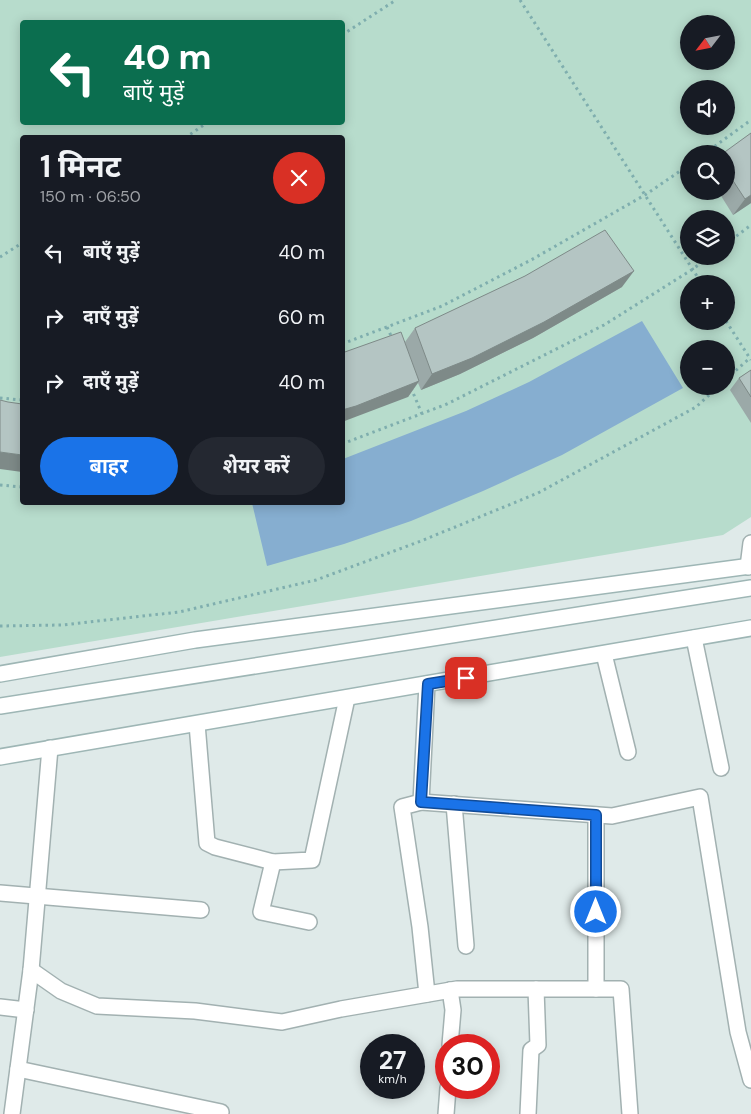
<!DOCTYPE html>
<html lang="hi">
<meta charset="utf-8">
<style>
:root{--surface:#171b24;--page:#242831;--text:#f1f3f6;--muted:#9ea1a6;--accent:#1a73e8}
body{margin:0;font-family:"DM Sans","Noto Sans Devanagari",sans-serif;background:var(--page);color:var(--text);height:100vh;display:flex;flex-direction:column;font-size:19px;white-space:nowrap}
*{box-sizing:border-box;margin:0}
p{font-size:16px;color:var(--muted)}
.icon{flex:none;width:28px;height:28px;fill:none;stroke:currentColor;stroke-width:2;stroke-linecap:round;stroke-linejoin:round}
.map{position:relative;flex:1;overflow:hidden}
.drawer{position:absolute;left:20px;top:135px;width:325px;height:370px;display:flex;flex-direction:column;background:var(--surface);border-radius:5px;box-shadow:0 2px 12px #0003}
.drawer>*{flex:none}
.hud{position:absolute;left:20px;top:20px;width:325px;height:105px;border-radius:5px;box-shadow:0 2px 12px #0003;background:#0b6e4f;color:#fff;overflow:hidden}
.needle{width:32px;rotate:238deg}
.fabs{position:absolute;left:680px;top:15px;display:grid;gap:10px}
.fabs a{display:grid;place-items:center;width:55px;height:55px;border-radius:50%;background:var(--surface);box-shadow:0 2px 12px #0003;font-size:25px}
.speed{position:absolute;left:360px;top:1034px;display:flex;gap:10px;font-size:25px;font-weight:700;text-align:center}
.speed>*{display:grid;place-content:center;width:65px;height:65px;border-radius:50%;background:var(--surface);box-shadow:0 2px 12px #0003;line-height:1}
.speed small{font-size:12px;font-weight:400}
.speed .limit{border:8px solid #d22;background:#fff;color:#111}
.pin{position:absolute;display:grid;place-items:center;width:42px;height:42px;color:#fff;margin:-21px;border-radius:10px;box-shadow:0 2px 8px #0006}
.me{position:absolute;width:55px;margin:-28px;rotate:0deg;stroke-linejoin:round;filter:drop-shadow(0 0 4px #0008)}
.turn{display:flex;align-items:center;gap:18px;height:105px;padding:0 20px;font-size:22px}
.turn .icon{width:65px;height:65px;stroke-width:2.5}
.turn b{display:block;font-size:35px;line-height:42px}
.round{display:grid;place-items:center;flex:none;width:52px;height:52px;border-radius:26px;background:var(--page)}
.head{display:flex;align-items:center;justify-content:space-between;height:85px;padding:0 20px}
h1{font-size:30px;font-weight:700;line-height:38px}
.button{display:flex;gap:10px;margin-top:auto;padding:10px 20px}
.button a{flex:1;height:58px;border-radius:30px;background:var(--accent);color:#fff;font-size:20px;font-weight:700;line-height:58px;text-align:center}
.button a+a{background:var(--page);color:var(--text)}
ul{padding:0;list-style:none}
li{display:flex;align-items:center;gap:15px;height:65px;padding:0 20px}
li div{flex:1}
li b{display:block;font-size:19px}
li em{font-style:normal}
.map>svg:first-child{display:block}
.green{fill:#b7dccc;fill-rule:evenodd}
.water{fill:#86aed0}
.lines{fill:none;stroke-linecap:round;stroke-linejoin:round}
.street-casing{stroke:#a2b1b1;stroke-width:18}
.secondary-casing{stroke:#9eb6b5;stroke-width:18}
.path{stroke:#7faeae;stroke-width:3;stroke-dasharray:2.5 4;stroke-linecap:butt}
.street{stroke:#fff;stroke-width:15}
.secondary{stroke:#fff;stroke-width:15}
.wall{fill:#9ba9a8}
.shaded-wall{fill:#7e8a88}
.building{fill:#b4c5c3;stroke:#7e8a88}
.route-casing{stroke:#114b97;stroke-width:12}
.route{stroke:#1a73e8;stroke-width:9}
</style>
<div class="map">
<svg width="751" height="1114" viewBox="0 0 751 1114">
<rect width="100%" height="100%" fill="#dfeae9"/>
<path class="green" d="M0 0H751V517L723 535 0 657ZM22 22H342V122H22ZM689 24H726V61H689ZM689 89H726V126H689ZM22 138H342V502H22ZM689 154H726V191H689ZM689 219H726V256H689ZM689 284H726V321H689ZM689 349H726V386H689Z"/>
<path class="water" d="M642 321 683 388 562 455 483 491 411 521 344 544 267 566 252 503 342 502 343 459 466 411 529 382Z"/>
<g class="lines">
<defs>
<g id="street">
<path d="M748 567 751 543"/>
<path d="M694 638 721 768"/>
<path d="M604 654 628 752"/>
<path d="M197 724 207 843 215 847 273 862 261 912 309 922"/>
<path d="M421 802 612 816 700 797 738 1032 751 1080"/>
<path d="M454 804 466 946"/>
<path d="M273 862 312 860 347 698"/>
<path d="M0 893 201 910"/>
<path d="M31 970 61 991 97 1006 195 1011 282 1022 341 1009 457 989H621L630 1114"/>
<path d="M596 989V815"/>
<path d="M427 994 420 927 402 807 421 802 427 684"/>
<path d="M0 1007 26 1010"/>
<path d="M450 1045 453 1010 450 990"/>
<path d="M18 1069 221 1112"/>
<path d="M12 1114 31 970 50 748"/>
<path d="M446 1114 448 1088"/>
<path d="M528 1114 531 1050 538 1045 536 989"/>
</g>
<g id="secondary">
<path d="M0 674 195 640 751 566"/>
<path d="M0 706 751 588"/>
<path d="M0 757 751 628"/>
</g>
</defs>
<use href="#street" class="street-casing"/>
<use href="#secondary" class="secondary-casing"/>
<g class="path">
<path d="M520 0 702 284"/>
<path d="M342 35 396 0"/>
<path d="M185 138 208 122"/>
<path d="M704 154 751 120"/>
<path d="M726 244 751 225"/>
<path d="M0 257 22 243"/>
<path d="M726 321 751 360"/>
<path d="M387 327 392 338"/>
<path d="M342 344 442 306 531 260 645 195 689 165"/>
<path d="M726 379 750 358"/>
<path d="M411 388 422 414"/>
<path d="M0 398 22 400"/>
<path d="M342 444 447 404 604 325 693 269 710 256"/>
<path d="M0 485 22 487"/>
<path d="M0 626 62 625 179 612 316 580 421 541 538 493 696 407 719 386"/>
</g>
<use href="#street" class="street"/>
<use href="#secondary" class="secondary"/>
</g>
<g class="wall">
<path d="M751 133V203L733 215 718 191H726V154Z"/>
<path d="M622 287 533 338 460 374 421 390 418 383 408 397 405 342 415 328Z"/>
<path d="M751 370V423L730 390 739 378Z"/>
</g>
<g class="shaded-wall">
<path d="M751 195V203L733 215 745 199Z"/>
<path d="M634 271 622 287 533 338 460 374 421 390 432 374Z"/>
<path d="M419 381 408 397 342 422V410Z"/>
<path d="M0 452 22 455V472L0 469Z"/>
</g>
<g class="building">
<path d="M751 133V195L745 199 726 170V154H722Z"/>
<path d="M605 230 634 271 544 322 472 358 432 374 415 328 525 276Z"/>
<path d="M401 332 419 381 356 406 342 410V353Z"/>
<path d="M751 370V397L739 378Z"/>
<path d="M0 400 8 402 22 404V455L0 452Z"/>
</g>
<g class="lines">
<defs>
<path id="route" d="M466 678 428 684 421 802 596 815V912"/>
</defs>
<use href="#route" class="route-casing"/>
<use href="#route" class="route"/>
</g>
</svg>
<div class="fabs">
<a><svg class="needle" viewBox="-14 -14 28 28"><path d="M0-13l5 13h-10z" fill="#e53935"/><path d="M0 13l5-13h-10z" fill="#9ea1a6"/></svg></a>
<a><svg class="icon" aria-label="sound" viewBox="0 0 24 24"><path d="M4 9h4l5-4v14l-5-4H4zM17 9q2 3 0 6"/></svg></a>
<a><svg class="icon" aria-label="search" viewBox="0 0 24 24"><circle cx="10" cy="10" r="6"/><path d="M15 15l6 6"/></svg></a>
<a><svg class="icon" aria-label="layers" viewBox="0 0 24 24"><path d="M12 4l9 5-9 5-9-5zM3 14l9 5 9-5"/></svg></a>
<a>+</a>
<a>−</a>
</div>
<div class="speed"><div>27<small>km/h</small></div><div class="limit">30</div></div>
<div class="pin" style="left:466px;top:678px;background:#d93025"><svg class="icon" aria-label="arrive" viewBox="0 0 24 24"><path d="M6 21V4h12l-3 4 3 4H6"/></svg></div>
<svg class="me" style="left:596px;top:912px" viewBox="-20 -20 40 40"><circle r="17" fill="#1a73e8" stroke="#fff" stroke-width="3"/><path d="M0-11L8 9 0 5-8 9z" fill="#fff"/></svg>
<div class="hud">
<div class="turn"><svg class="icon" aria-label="left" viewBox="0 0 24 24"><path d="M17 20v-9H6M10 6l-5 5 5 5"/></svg><div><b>40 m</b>बाएँ मुड़ें</div></div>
</div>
<section class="drawer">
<div class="head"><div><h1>1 मिनट</h1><p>150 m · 06:50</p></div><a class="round" style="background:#d93025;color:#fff"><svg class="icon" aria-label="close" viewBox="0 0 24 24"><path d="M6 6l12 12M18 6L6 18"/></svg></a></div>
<ul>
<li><svg class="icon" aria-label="left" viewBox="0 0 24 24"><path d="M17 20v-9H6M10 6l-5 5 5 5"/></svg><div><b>बाएँ मुड़ें</b></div><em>40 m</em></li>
<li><svg class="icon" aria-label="right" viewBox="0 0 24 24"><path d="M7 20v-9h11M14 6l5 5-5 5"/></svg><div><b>दाएँ मुड़ें</b></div><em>60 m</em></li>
<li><svg class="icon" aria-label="right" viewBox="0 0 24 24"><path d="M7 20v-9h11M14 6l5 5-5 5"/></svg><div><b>दाएँ मुड़ें</b></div><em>40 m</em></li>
</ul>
<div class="button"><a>बाहर</a><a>शेयर करें</a></div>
</section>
</div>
